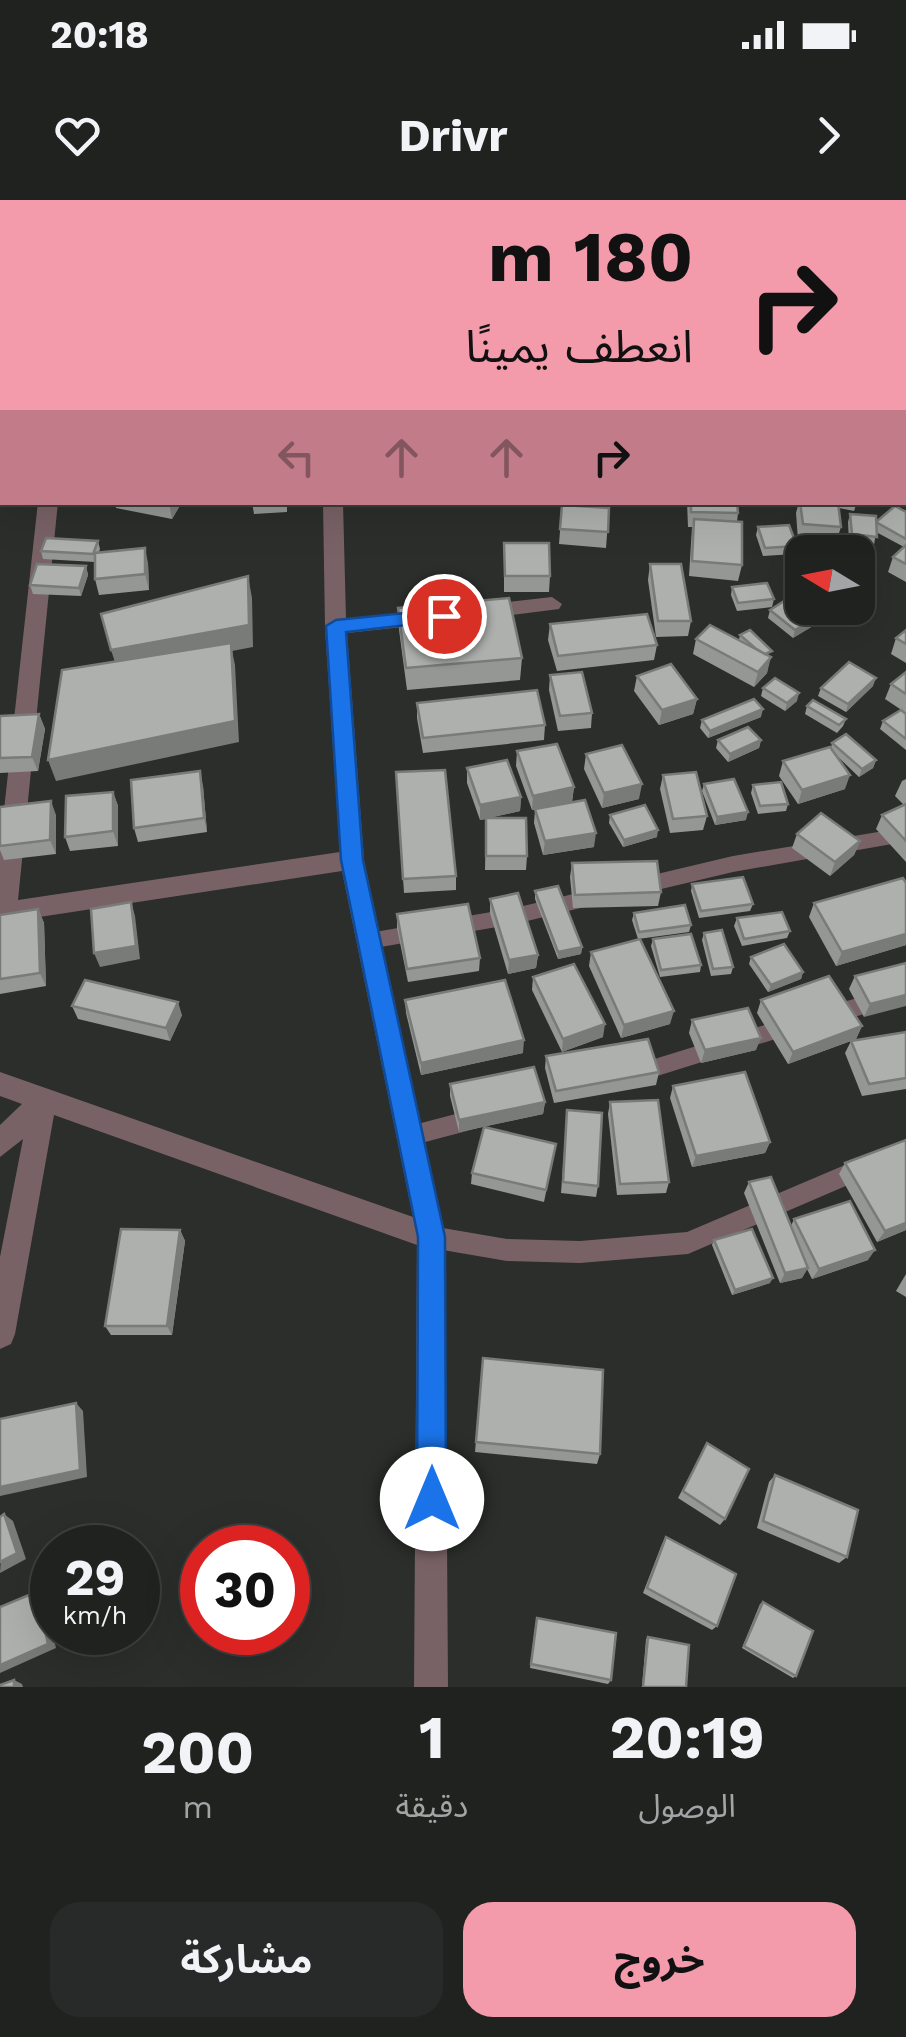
<!DOCTYPE html>
<html lang="ar">
<meta charset="utf-8">
<style>
:root{--surface:#202220;--page:#282a29;--text:#f1f3f6;--muted:#a2a4a5;--line:#3d3f3e;--accent:#f39aab}
body{margin:0;font-family:"Work Sans","Noto Sans Arabic",sans-serif;background:var(--page);color:var(--text);direction:rtl;height:100vh;display:flex;flex-direction:column;font-size:38px;white-space:nowrap}
*{box-sizing:border-box;margin:0}
p{font-size:32px;color:var(--muted)}
.icon{flex:none;width:55px;height:55px;fill:none;stroke:currentColor;stroke-width:2;stroke-linecap:round;stroke-linejoin:round}
.map{position:relative;height:1487px;overflow:hidden;direction:ltr}
.side{display:flex;flex-direction:column;background:var(--surface);flex:1}
.side>*{flex:none}
.hud{position:absolute;left:0px;top:0px;width:908px;height:305px;box-shadow:0 10px 40px #0002,0 0 0 2px var(--line);direction:rtl;background:#f39aab;color:#111;overflow:hidden}
.needle{width:65px;rotate:280deg}
.controls{position:absolute;left:785px;top:335px;display:grid;gap:20px}
.controls a{display:grid;place-items:center;width:90px;height:90px;border-radius:20px;background:var(--surface);box-shadow:0 10px 40px #0002,0 0 0 2px var(--line);font-size:50px}
.speed{position:absolute;left:30px;top:1325px;display:flex;gap:20px;font-size:50px;font-weight:700;text-align:center}
.speed>*{display:grid;place-content:center;width:130px;height:130px;border-radius:50%;background:var(--surface);box-shadow:0 10px 40px #0002,0 0 0 2px var(--line);line-height:1}
.speed small{font-size:25px;font-weight:400}
.speed .limit{border:15px solid #d22;background:#fff;color:#111}
.pin{position:absolute;display:grid;place-items:center;width:85px;height:85px;color:#fff;margin:-42px;border:5px solid #fff;border-radius:50%;box-shadow:0 2px 10px #0007}
.me{position:absolute;width:110px;margin:-55px;rotate:0deg;stroke-linejoin:round;filter:drop-shadow(0 0 8px #0008)}
.turn{display:flex;align-items:center;gap:35px;height:210px;padding:0 50px;font-size:45px}
.turn .icon{width:130px;height:130px;stroke-width:2.5}
.turn b{display:block;font-size:70px;line-height:85px}
.lanes{display:flex;align-items:center;height:95px;padding:0 50px;background:#0003;justify-content:center;gap:50px;direction:ltr}
.lanes .off{opacity:.35}
.eta{display:flex;justify-content:space-evenly;align-items:center;height:170px;text-align:center}
.eta b{font-size:60px;font-weight:700;line-height:70px}
.primary-button{display:flex;gap:20px;margin-top:auto;padding:20px 50px}
.primary-button a{flex:1;height:115px;border-radius:30px;background:var(--accent);color:#111;font-size:40px;font-weight:700;line-height:115px;text-align:center}
.primary-button a+a{background:var(--page);color:var(--text)}
.status{display:flex;justify-content:space-between;align-items:center;height:70px;padding:0 50px;background:var(--surface);direction:ltr}
.status svg{height:28px;fill:currentColor}
header{display:flex;justify-content:space-between;align-items:center;height:130px;padding:0 50px;background:var(--surface);font-size:45px;font-weight:700}
.map>svg:first-child{display:block}
.lines{fill:none;stroke-linecap:round;stroke-linejoin:round}
.lane{fill:#796266;fill-rule:evenodd}
.street{fill:#796266;fill-rule:evenodd}
.wall{fill:#959795}
.shaded-wall{fill:#797b79}
.building{fill:#adb0ad;stroke:#797b79;stroke-width:2.5}
.route{fill:#1a73e8;stroke:#114b97;stroke-width:2.5}
</style>
<div class="status"><b>20:18</b><svg viewBox="0 0 49 12"><path d="M0 12V9h3v3zM5 12V6h3v6zM10 12V3h3v9zM15 12V0h3v12zM26 1h20v11H26zM47 4h2v5h-2z"/></svg></div>
<header><svg class="icon" aria-label="forward" viewBox="0 0 24 24"><path d="M9 5l7 7-7 7"/></svg>Drivr<svg class="icon" aria-label="heart" viewBox="0 0 24 24"><path d="M12 20l-8-8c-3-5 5-10 8-4 3-6 11-1 8 4z"/></svg></header>
<div class="map">
<svg width="906" height="1487" viewBox="0 0 906 1487">
<rect width="100%" height="100%" fill="#2b2e2b"/>
<g class="lines">
<g class="lane">
<path d="M896 629 906 634V654L892 644 733 672 636 695 629 693 626 687 629 681 636 679 733 656Z"/>
<path d="M598 688 605 690 608 696 605 702 515 724 369 749 362 747 359 741 362 735 369 733 515 708Z"/>
<path d="M906 784V802L826 825 819 822 816 816 819 810 826 807Z"/>
<path d="M794 816 801 819 804 825 801 831 635 883 627 881 624 874 627 867 635 865Z"/>
<path d="M482 907 490 910 493 917 490 924 482 927 410 946 402 943 399 936 402 929 410 926Z"/>
<path d="M906 939V960L688 1054 580 1063 507 1061 431 1048 423 1045 420 1037 423 1029 431 1026 507 1039 580 1041 687 1032Z"/>
</g>
<g class="street">
<rect x="311" y="0" width="16" height="2"/>
<path d="M756 0H772L773 2H757Z"/>
<rect x="0" y="43" width="2" height="10"/>
<path d="M38 302H58L18 700 340 652 325 427 323 302H343L346 419 430 410 440 417 430 424 347 433 364 660 445 1037 448 1487H414L417 1045 54 915 15 1134 11 1144 0 1149V1057L23 939 0 957V925L22 904 0 896V872L413 1017 342 671 0 723V646Z"/>
<path d="M552 397 562 404 559 409 480 419 470 412 480 405Z"/>
</g>
</g>
<g class="wall">
<path d="M0 0H34L33 2H2V5H0Z"/>
<path d="M240 0H278L279 2H240Z"/>
<rect x="0" y="57" width="2" height="33"/>
<path d="M0 92 1 106H2V139H0Z"/>
<rect x="0" y="165" width="2" height="69"/>
<path d="M115 302H182L172 319 116 308Z"/>
<path d="M252 302H287V312L254 314Z"/>
<path d="M687 302H737L738 313 737 322 742 365 738 381 689 376 692 327H688Z"/>
<path d="M799 302H857L854 311 839 308 841 327 836 342 798 340 796 313Z"/>
<path d="M562 305 609 308 606 348 559 344Z"/>
<path d="M906 312V382L888 372 893 357 904 347 876 332 874 345 849 342 848 322 850 314 876 321Z"/>
<path d="M758 327 797 346 795 354 763 356 756 335Z"/>
<path d="M98 341 100 349 99 352 148 363 149 390 99 395 95 379V362L43 359 41 351Z"/>
<path d="M504 343 550 376 549 392H504Z"/>
<path d="M650 364 691 421 688 436 656 437 648 380Z"/>
<path d="M86 366 88 375 81 396 33 394 30 385Z"/>
<path d="M732 387 774 399 772 407 737 411 731 395Z"/>
<path d="M398 408 522 458 520 480 407 490 399 430Z"/>
<path d="M770 410H828L826 418 793 438 768 418Z"/>
<path d="M550 424 657 445 654 460 557 471 548 440Z"/>
<path d="M906 430V463L891 454 896 438Z"/>
<path d="M740 435 770 457 767 473 754 487 693 454 696 439 739 440Z"/>
<path d="M906 472V513L885 499 891 484Z"/>
<path d="M550 475 592 513 591 528 558 531 549 490Z"/>
<path d="M637 476 697 499 693 514 659 525 634 491Z"/>
<path d="M873 486 846 512 818 496 821 488Z"/>
<path d="M763 488 797 501 785 511 761 496Z"/>
<path d="M417 503 545 525 544 540 423 553 417 518Z"/>
<path d="M807 506 846 519 843 526 837 533 805 514Z"/>
<path d="M39 514 45 529 38 571 0 573V516Z"/>
<path d="M906 514V550L880 529 883 521Z"/>
<path d="M761 517 708 538 700 528 702 520Z"/>
<path d="M718 540H761L759 548 728 562 716 548Z"/>
<path d="M832 543 876 560 873 568 859 577 837 556 845 589 798 604 779 576 783 561 831 548Z"/>
<path d="M517 551 574 587 572 602 594 647 543 655 534 623 535 610H532L516 566Z"/>
<path d="M586 554 639 599 602 608 584 569Z"/>
<path d="M467 568 521 597 520 611 488 618 527 656 526 670H485L486 619 480 620 467 583Z"/>
<path d="M396 572 456 676V690L404 693Z"/>
<path d="M663 575 707 616 703 630 670 633 660 589Z"/>
<path d="M906 579V662L876 629 882 615 904 605 895 596 902 581Z"/>
<path d="M704 584 746 620 715 625 702 591Z"/>
<path d="M753 585 788 604 786 611 758 614 751 593Z"/>
<path d="M203 586 207 632 138 642 134 628Z"/>
<path d="M113 592 118 606V646L70 651 65 637Z"/>
<path d="M0 607 56 615V654L4 660 0 650Z"/>
<path d="M610 615 657 637 623 647 609 623Z"/>
<path d="M797 634 860 641 854 655 830 676 792 648Z"/>
<path d="M572 663 661 692 658 706 573 708 570 677Z"/>
<path d="M906 683V745L836 766 809 717 814 703Z"/>
<path d="M692 684 753 704 750 711 699 718 691 691Z"/>
<path d="M535 691 582 747 581 754 558 759 535 699Z"/>
<path d="M490 699 538 755 536 768 508 774 490 713Z"/>
<path d="M38 709 44 723 46 786 0 794V715Z"/>
<path d="M634 713 691 725 689 732 638 739 632 720Z"/>
<path d="M397 714 480 758 479 771 408 782 397 728Z"/>
<path d="M737 718 790 731 787 738 742 746 734 726Z"/>
<path d="M704 733 733 767 731 774 711 776 702 740Z"/>
<path d="M653 739 701 765 700 772 660 777 651 746Z"/>
<path d="M591 752 670 824 621 838 589 766Z"/>
<path d="M751 757 803 772 801 779 768 792 749 764Z"/>
<path d="M906 763 864 817 849 789 855 776Z"/>
<path d="M533 777 603 837 562 852 532 790Z"/>
<path d="M405 800 523 853 421 875 406 813Z"/>
<path d="M761 800 862 826 856 839 852 841 906 832V889L862 896 845 853 851 841 788 864 757 813Z"/>
<path d="M72 806 182 815 170 841 78 819Z"/>
<path d="M692 820 756 850 701 863 689 833Z"/>
<path d="M546 856 659 872 656 885 554 903 545 868Z"/>
<path d="M450 884 545 902 543 914 459 932 450 896Z"/>
<path d="M673 886 770 942 765 953 692 967 670 898Z"/>
<path d="M610 902 669 982 666 993 617 995 608 914Z"/>
<path d="M567 910 598 986 596 997 561 993Z"/>
<path d="M556 944 544 1002 471 984 472 973Z"/>
<path d="M845 963 906 1030 877 1042 839 974Z"/>
<path d="M749 982 791 1026 794 1019 868 1060 812 1079 807 1069 802 1078 780 1083 744 993Z"/>
<path d="M180 1030 185 1041 172 1135H111L105 1126Z"/>
<path d="M714 1040 770 1083 732 1095 712 1045Z"/>
<path d="M906 1074V1097L896 1091Z"/>
<path d="M483 1158 600 1254 597 1264 475 1252Z"/>
<path d="M707 1243 725 1319 720 1325 678 1298Z"/>
<path d="M775 1275 847 1357 839 1363 757 1328 769 1282Z"/>
<path d="M666 1337 717 1426 712 1430 643 1393 662 1344Z"/>
<path d="M763 1402 796 1476 793 1478 742 1448 760 1404Z"/>
<path d="M537 1418 611 1480 608 1484 530 1468Z"/>
<path d="M648 1437 686 1487H642L646 1439Z"/>
</g>
<g class="shaded-wall">
<path d="M2 255V280L0 285V260Z"/>
<path d="M182 302 172 319 169 303Z"/>
<path d="M145 348 148 363 149 390 145 374Z"/>
<path d="M86 366 88 375 81 396 79 388Z"/>
<path d="M248 376 252 398 253 447 232 451 235 465 239 542 56 581 48 560 118 471 111 450Z"/>
<path d="M828 410 826 418 793 438 795 430Z"/>
<path d="M771 457 767 473 754 487 758 472Z"/>
<path d="M876 478 873 486 846 512 848 504Z"/>
<path d="M799 493 797 501 785 511 787 503Z"/>
<path d="M697 499 693 514 659 525 662 510Z"/>
<path d="M763 509 761 517 708 538 710 531Z"/>
<path d="M39 514 45 529 38 571 32 557Z"/>
<path d="M761 540 759 548 728 562 730 554Z"/>
<path d="M876 560 873 568 859 577 862 569Z"/>
<path d="M200 571 203 586 207 632 204 618Z"/>
<path d="M850 575 845 589 798 604 802 590Z"/>
<path d="M642 584 639 599 602 608 604 593Z"/>
<path d="M574 587 572 602 532 610 533 596Z"/>
<path d="M113 592 118 606V646L113 631Z"/>
<path d="M521 597 520 611 480 620V605Z"/>
<path d="M51 601 56 615V654L50 640Z"/>
<path d="M748 612 746 620 715 625 717 617Z"/>
<path d="M658 630 657 637 623 647 624 640Z"/>
<path d="M596 633 594 647 543 655 545 641Z"/>
<path d="M860 641 854 655 830 676 835 662Z"/>
<path d="M131 702 135 716 140 759 100 767 94 753Z"/>
<path d="M38 709 44 723 46 786 40 773Z"/>
<path d="M906 734V745L836 766 842 752Z"/>
<path d="M582 747 581 754 558 759V752Z"/>
<path d="M538 755 536 768 508 774 509 760Z"/>
<path d="M803 772 801 779 768 792 771 785Z"/>
<path d="M906 795V806L864 817 870 804Z"/>
<path d="M178 802 182 815 170 841 166 828Z"/>
<path d="M674 811 670 824 621 838 624 825Z"/>
<path d="M605 824 603 837 562 852 563 839Z"/>
<path d="M862 826 856 839 788 864 793 852Z"/>
<path d="M761 838 756 850 701 863 705 850Z"/>
<path d="M524 840 523 853 421 875V863Z"/>
<path d="M545 902 543 914 459 932V920Z"/>
<path d="M770 942 765 953 692 967 696 956Z"/>
<path d="M906 1023V1030L877 1042 885 1031Z"/>
<path d="M180 1030 185 1041 172 1135 167 1126Z"/>
<path d="M875 1050 868 1060 812 1079 819 1069Z"/>
<path d="M808 1068 802 1078 780 1083 785 1073Z"/>
<path d="M773 1078 770 1083 732 1095 735 1090Z"/>
<path d="M76 1203 83 1211 87 1277 0 1296V1287Z"/>
<path d="M4 1314 13 1321 26 1359 0 1373Z"/>
<path d="M36 1392 44 1397 56 1448 0 1473V1465Z"/>
<path d="M14 1480 22 1484 23 1487H14Z"/>
</g>
<g class="building">
<path d="M42 0H75L74 2Z"/>
<rect x="95" y="0" width="58" height="2"/>
<path d="M167 0H229V1L167 2Z"/>
<path d="M582 0H622L623 2H568L567 1Z"/>
<rect x="0" y="8" width="2" height="18"/>
<rect x="0" y="57" width="2" height="17"/>
<rect x="0" y="106" width="2" height="17"/>
<rect x="0" y="165" width="2" height="23"/>
<path d="M0 200 2 201V218H0Z"/>
<path d="M691 302H737L738 313 691 312Z"/>
<path d="M800 302H838L841 327 803 324Z"/>
<path d="M562 305 609 308 608 332 560 329Z"/>
<path d="M895 306 906 312V339L876 322Z"/>
<path d="M850 314 876 316 877 337 852 334Z"/>
<path d="M694 319 742 322V365L692 361Z"/>
<path d="M789 325 797 346 765 348 758 327Z"/>
<path d="M46 338 98 341 93 354 41 351Z"/>
<path d="M504 343H549L550 376H505Z"/>
<path d="M906 345V364L893 357Z"/>
<path d="M145 348V374L95 379V353Z"/>
<path d="M37 364 86 366 79 388 30 385Z"/>
<path d="M650 364H681L691 421H658Z"/>
<path d="M248 376 249 425 111 450 101 414Z"/>
<path d="M767 383 774 399 738 403 732 387Z"/>
<path d="M795 394 802 397V408H824L828 410 795 430 770 410Z"/>
<path d="M509 398 522 458 406 468 398 408Z"/>
<path d="M647 414 657 445 558 456 550 424Z"/>
<path d="M710 425 771 457 758 472 696 439Z"/>
<path d="M750 430 772 451 765 454 755 448 740 435Z"/>
<path d="M906 430V444L896 438Z"/>
<path d="M231 443 235 521 48 560 62 470Z"/>
<path d="M849 462 876 478 848 504 821 488Z"/>
<path d="M671 464 697 499 662 510 637 476Z"/>
<path d="M582 472 592 513 560 516 550 475Z"/>
<path d="M906 472V494L891 484Z"/>
<path d="M775 478 799 493 787 503 763 488Z"/>
<path d="M537 490 545 525 423 538 417 503Z"/>
<path d="M754 499 763 509 710 531 702 520Z"/>
<path d="M813 500 846 519 839 525 807 506Z"/>
<path d="M901 510 906 514V539L883 521Z"/>
<path d="M39 514 32 557 0 558V516Z"/>
<path d="M748 527 761 540 730 554 718 540Z"/>
<path d="M846 534 876 560 862 569 832 543Z"/>
<path d="M557 544 574 587 533 596 517 551Z"/>
<path d="M622 545 642 584 604 593 586 554Z"/>
<path d="M830 547 850 575 802 590 783 561Z"/>
<path d="M507 560 521 597 480 605 467 568Z"/>
<path d="M445 570 456 676 403 679 396 572Z"/>
<path d="M200 571 204 618 134 628 131 580Z"/>
<path d="M696 572 707 616 673 619 663 575Z"/>
<path d="M734 579 748 612 717 617 704 584Z"/>
<path d="M781 582 788 604 760 606 753 585Z"/>
<path d="M113 592V631L65 637 66 596Z"/>
<path d="M585 600 596 633 545 641 535 609Z"/>
<path d="M51 601 50 640 0 646V607Z"/>
<path d="M906 604V641L882 615Z"/>
<path d="M645 605 658 630 624 640 610 615Z"/>
<path d="M821 613 860 641 835 662 797 634Z"/>
<path d="M486 618H526L527 656H486Z"/>
<path d="M657 661 661 692 575 695 572 663Z"/>
<path d="M743 677 753 704 701 711 692 684Z"/>
<path d="M903 678 906 683V734L842 752 814 703Z"/>
<path d="M558 686 582 747 558 752 535 691Z"/>
<path d="M518 693 538 755 509 760 490 699Z"/>
<path d="M131 702 136 746 94 753 91 709Z"/>
<path d="M468 704 480 758 407 769 397 714Z"/>
<path d="M685 705 691 725 639 732 634 713Z"/>
<path d="M38 709 40 773 0 779V715Z"/>
<path d="M782 712 790 731 744 739 737 718Z"/>
<path d="M722 730 733 767 713 769 704 733Z"/>
<path d="M691 734 701 765 661 770 653 739Z"/>
<path d="M640 739 674 811 624 825 591 752Z"/>
<path d="M784 744 803 772 771 785 751 757Z"/>
<path d="M906 763V795L870 804 855 776Z"/>
<path d="M574 764 605 824 563 839 533 777Z"/>
<path d="M829 776 862 826 793 852 761 800Z"/>
<path d="M85 780 178 802 166 828 72 806Z"/>
<path d="M505 780 524 840 421 863 405 800Z"/>
<path d="M748 808 761 838 705 850 692 820Z"/>
<path d="M906 832V878L869 884 851 841Z"/>
<path d="M648 839 659 872 556 891 546 856Z"/>
<path d="M534 867 545 902 459 920 450 884Z"/>
<path d="M745 872 770 942 696 956 673 886Z"/>
<path d="M658 900 669 982 620 984 610 902Z"/>
<path d="M567 910 602 913 598 986 563 982Z"/>
<path d="M484 927 556 944 546 990 472 973Z"/>
<path d="M906 940V1023L885 1031 845 963Z"/>
<path d="M771 977 808 1068 785 1073 749 982Z"/>
<path d="M850 1001 875 1050 819 1069 794 1019Z"/>
<path d="M121 1029 180 1030 167 1126H105Z"/>
<path d="M752 1029 773 1078 735 1090 714 1040Z"/>
<path d="M483 1158 603 1170 600 1254 476 1242Z"/>
<path d="M76 1203 80 1270 0 1287V1219Z"/>
<path d="M707 1243 749 1269 725 1319 683 1291Z"/>
<path d="M775 1275 858 1310 847 1357 763 1321Z"/>
<path d="M4 1314 17 1353 0 1362V1317Z"/>
<path d="M666 1337 736 1374 717 1426 647 1388Z"/>
<path d="M36 1392 48 1444 0 1465V1407Z"/>
<path d="M763 1402 813 1431 796 1476 744 1446Z"/>
<path d="M537 1418 616 1433 611 1480 531 1464Z"/>
<path d="M648 1437 689 1445 686 1487H643Z"/>
<path d="M14 1480V1487H0V1485Z"/>
</g>
<path class="route" d="M444 409 450 411V420L346 432 363 660 445 1037 446 1299 442 1310 432 1314 421 1310 417 1299 418 1037 341 660 326 426 336 420Z"/>
</svg>
<div class="controls">
<a><svg class="needle" viewBox="-14 -14 28 28"><path d="M0-13l5 13h-10z" fill="#e53935"/><path d="M0 13l5-13h-10z" fill="#a2a4a5"/></svg></a>
</div>
<div class="speed"><div>29<small>km/h</small></div><div class="limit">30</div></div>
<div class="pin" style="left:444px;top:416px;background:#d93025"><svg class="icon" aria-label="arrive" viewBox="0 0 24 24"><path d="M6 21V4h12l-3 4 3 4H6"/></svg></div>
<svg class="me" style="left:432px;top:1299px" viewBox="-20 -20 40 40"><circle r="19" fill="#fff"/><path d="M0-13L10 11 0 6-10 11z" fill="#1a73e8"/></svg>
<div class="hud">
<div class="turn"><svg class="icon" aria-label="right" viewBox="0 0 24 24"><path d="M7 20v-9h11M14 6l5 5-5 5"/></svg><div><b>180 m</b>انعطف يمينًا</div></div>
<div class="lanes"><svg class="icon off" aria-label="left" viewBox="0 0 24 24"><path d="M17 20v-9H6M10 6l-5 5 5 5"/></svg><svg class="icon off" aria-label="ahead" viewBox="0 0 24 24"><path d="M12 20V5M6 11l6-6 6 6"/></svg><svg class="icon off" aria-label="ahead" viewBox="0 0 24 24"><path d="M12 20V5M6 11l6-6 6 6"/></svg><svg class="icon" aria-label="right" viewBox="0 0 24 24"><path d="M7 20v-9h11M14 6l5 5-5 5"/></svg></div>
</div>
</div>
<section class="side">
<div class="eta">
<div><b>20:19</b><p>الوصول</p></div>
<div><b>1</b><p>دقيقة</p></div>
<div><b>200</b><p>m</p></div>
</div>
<div class="primary-button"><a>خروج</a><a>مشاركة</a></div>
</section>
